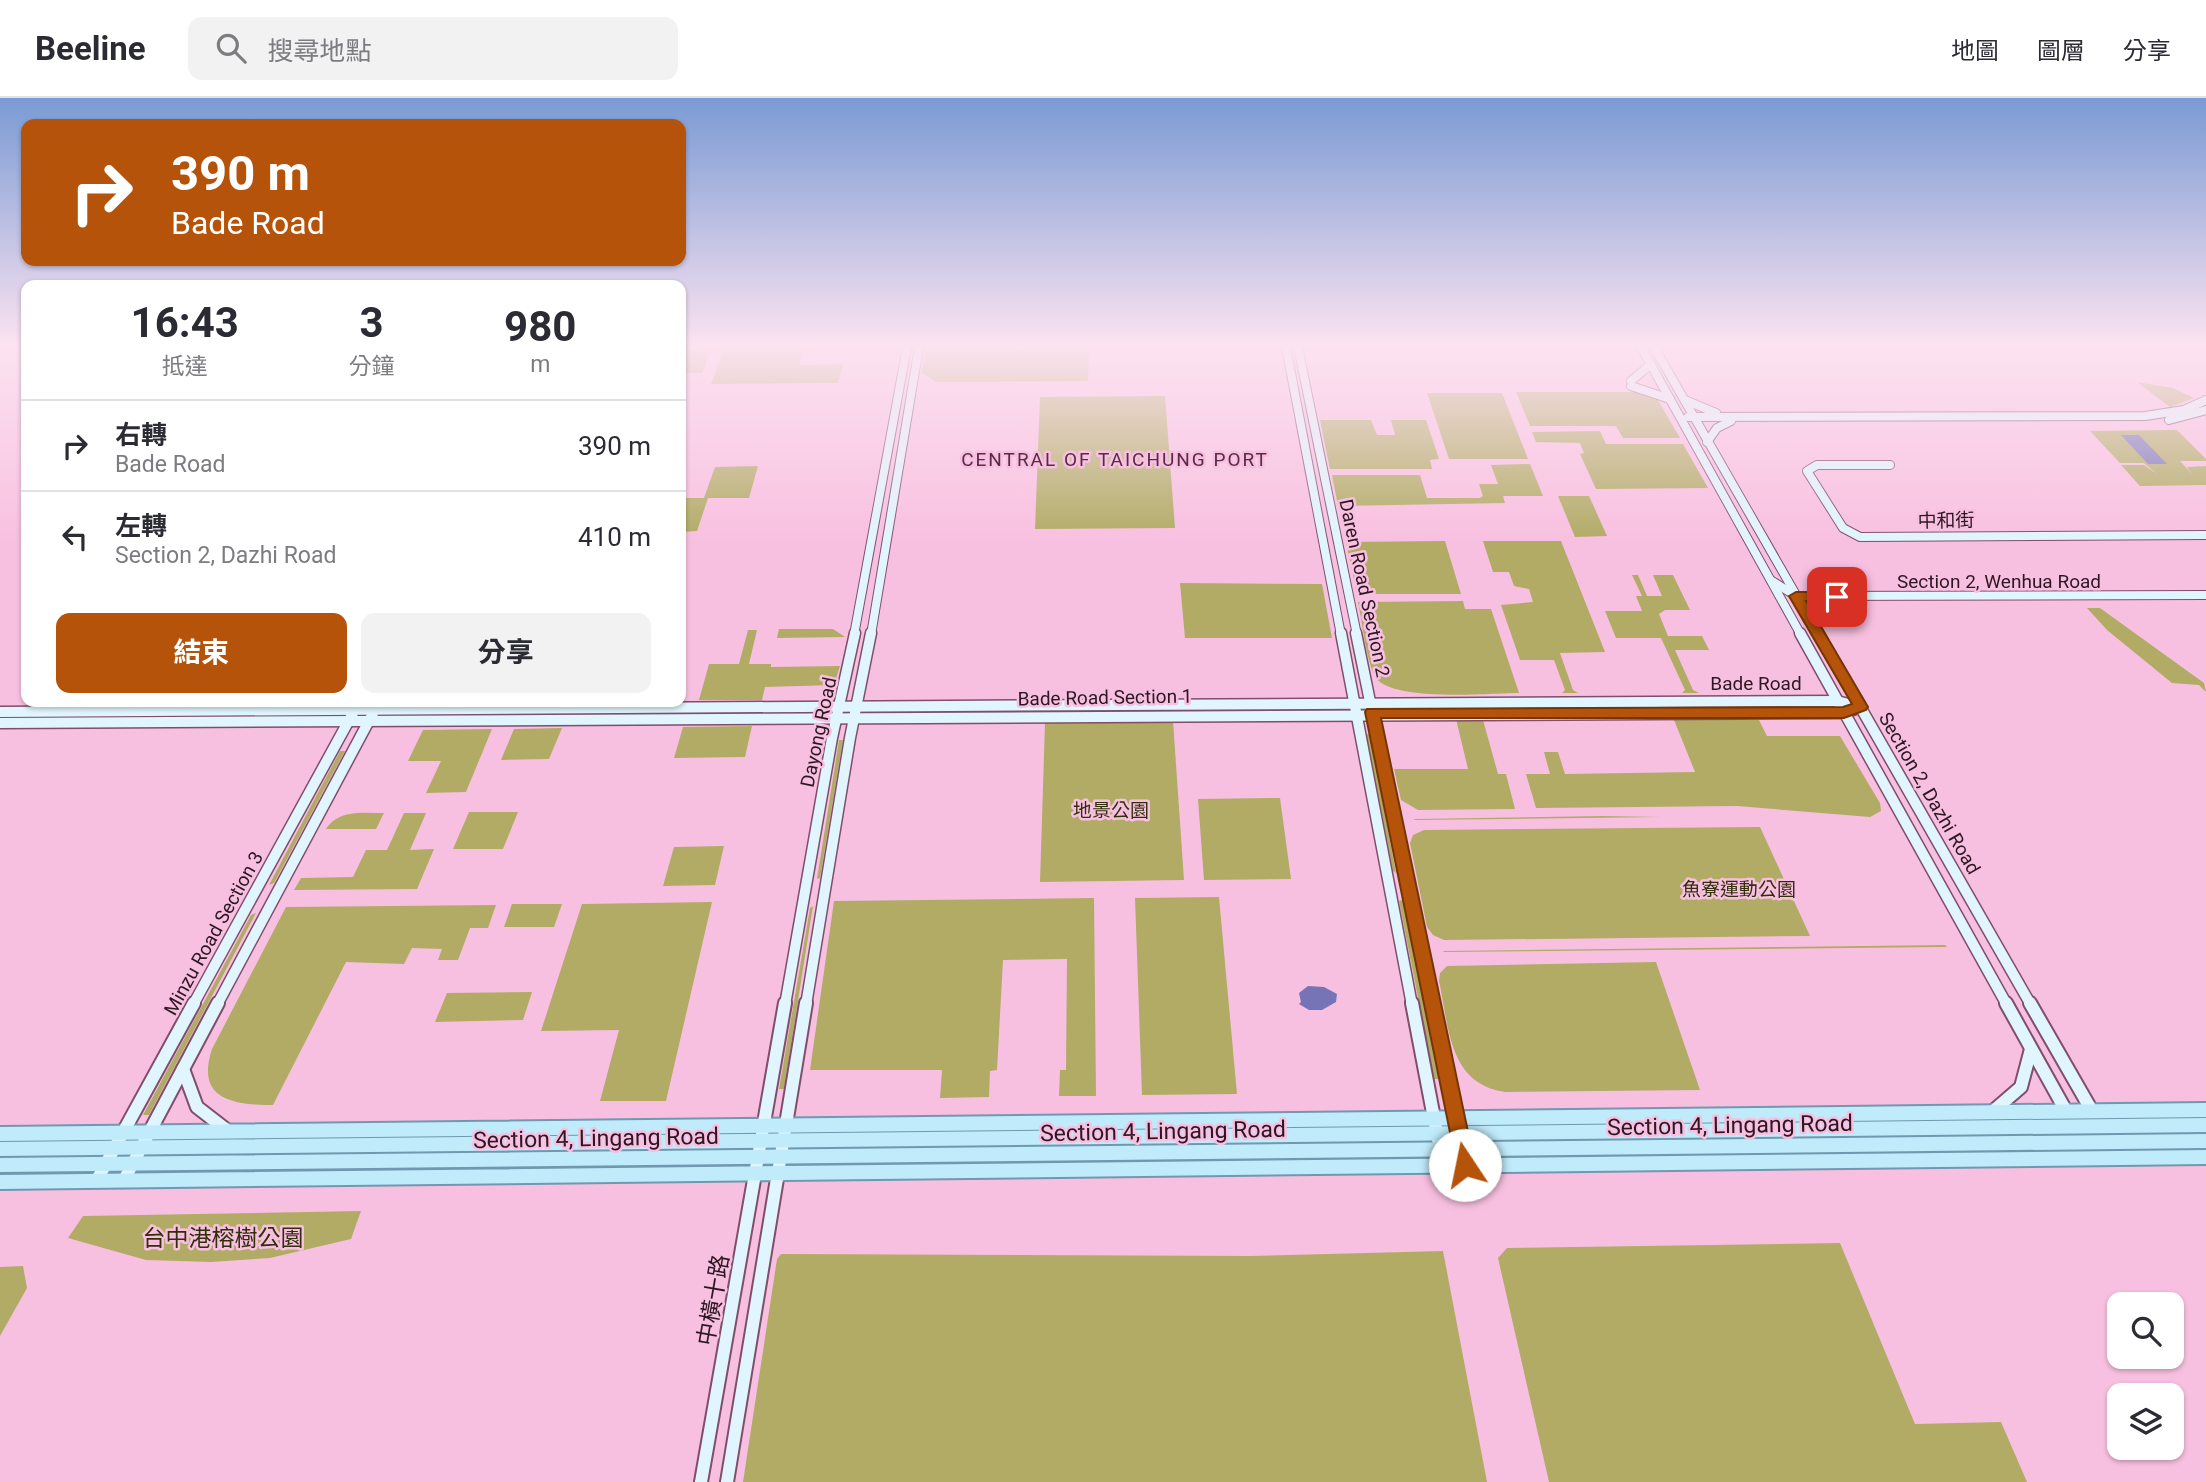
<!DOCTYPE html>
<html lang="zh-TW">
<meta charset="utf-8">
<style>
:root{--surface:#fff;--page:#f2f2f3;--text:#2b2b33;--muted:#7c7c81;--line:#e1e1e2;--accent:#b45309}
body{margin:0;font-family:Roboto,"Noto Sans TC",sans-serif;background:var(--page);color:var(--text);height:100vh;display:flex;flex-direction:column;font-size:26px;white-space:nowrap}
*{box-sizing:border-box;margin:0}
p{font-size:23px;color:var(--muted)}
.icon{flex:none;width:38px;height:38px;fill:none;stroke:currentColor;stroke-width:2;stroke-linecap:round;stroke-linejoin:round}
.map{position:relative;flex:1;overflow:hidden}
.drawer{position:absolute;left:21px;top:182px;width:665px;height:427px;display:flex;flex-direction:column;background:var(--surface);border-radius:14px;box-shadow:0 2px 5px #0004}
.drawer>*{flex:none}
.banner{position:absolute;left:21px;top:21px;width:665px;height:147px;border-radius:14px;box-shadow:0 2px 5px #0004;background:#b45309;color:#fff;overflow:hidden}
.controls{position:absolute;left:2107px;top:1194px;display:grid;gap:14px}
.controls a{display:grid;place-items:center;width:77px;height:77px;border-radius:14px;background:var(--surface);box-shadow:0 2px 5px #0004;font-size:35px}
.pin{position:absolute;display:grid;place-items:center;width:60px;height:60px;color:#fff;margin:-30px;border-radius:14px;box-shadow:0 4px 10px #0006}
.me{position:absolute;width:77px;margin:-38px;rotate:349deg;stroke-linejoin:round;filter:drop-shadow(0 0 5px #0008)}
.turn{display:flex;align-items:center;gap:24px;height:147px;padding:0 35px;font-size:32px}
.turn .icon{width:91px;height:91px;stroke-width:2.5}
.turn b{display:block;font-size:49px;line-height:60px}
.eta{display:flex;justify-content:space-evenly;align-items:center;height:119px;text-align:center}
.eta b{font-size:42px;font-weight:700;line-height:49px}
.primary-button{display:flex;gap:14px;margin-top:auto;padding:14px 35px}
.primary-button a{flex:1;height:80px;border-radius:14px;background:var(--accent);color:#fff;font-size:28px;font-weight:700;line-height:80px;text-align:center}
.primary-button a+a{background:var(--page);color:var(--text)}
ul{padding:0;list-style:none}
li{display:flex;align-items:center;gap:21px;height:91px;padding:0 35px;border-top:2px solid var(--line)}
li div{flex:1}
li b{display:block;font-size:26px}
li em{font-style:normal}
header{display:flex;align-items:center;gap:42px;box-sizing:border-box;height:98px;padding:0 35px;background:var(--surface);border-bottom:2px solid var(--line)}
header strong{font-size:33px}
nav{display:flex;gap:38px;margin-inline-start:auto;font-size:24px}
.search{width:490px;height:63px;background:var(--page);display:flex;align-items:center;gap:18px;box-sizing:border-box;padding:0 24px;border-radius:14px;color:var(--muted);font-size:26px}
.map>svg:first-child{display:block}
.green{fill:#b1ab65}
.water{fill:#7674b7}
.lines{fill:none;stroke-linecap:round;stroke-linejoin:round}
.secondary-far2-casing{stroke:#7f4e6b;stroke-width:10}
.secondary-far1-casing{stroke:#7f4e6b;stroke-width:13}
.secondary-casing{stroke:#7f4e6b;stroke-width:16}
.primary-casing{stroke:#7198ae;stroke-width:18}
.secondary-far2{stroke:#e0f5fd;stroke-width:8}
.secondary-far1{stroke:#e0f5fd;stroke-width:10}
.secondary{stroke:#e0f5fd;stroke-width:12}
.primary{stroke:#c0ebfb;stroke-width:14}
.route{fill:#b45309;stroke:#753606;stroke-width:2}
.labels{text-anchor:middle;stroke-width:5;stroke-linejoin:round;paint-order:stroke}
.far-quarter-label{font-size:19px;letter-spacing:2px;fill:#592b47;stroke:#f8c0e0}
.street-label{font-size:19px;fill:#2c1723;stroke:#f8c0e0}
.park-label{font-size:19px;fill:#312e0a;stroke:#f8c0e0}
.near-street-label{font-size:23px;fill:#2c1723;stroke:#f8c0e0}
.near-park-label{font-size:23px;fill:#312e0a;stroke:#f8c0e0}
</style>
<header>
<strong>Beeline</strong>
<div class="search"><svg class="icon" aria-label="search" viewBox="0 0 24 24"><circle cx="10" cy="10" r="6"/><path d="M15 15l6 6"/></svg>搜尋地點</div>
<nav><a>地圖</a><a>圖層</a><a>分享</a></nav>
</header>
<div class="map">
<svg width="2206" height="1384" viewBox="0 0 2206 1384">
<rect width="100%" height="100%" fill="#f8c0e0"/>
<g class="green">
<path d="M712 249 702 275H684L687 267H681V250Z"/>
<path d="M725 249H804L799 267 843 266 838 285 711 286Z"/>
<path d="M926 249H1089L1088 283 936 284 922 275Z"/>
<path d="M2137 284 2173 290 2194 300 2170 309Z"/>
<path d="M1516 294H1639L1658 302 1680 340H1623L1616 328H1530Z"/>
<path d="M1427 295H1502L1528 361H1449Z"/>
<path d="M1165 298 1175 430 1035 431 1040 299Z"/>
<path d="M1320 322H1371L1377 337H1395L1391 322H1426L1439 361 1430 362 1432 371H1330Z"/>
<path d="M2177 332 2206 361V363H2180L2192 376 2187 369 2206 368V387L2140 388 2121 367H2144L2157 376 2144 365H2120L2090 333Z"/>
<path d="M1600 333 1606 346H1683L1708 390 1596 391 1580 356 1584 355 1580 345 1536 344 1532 334Z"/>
<path d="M1530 366 1543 398H1503L1505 405 1338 408 1332 377H1420L1427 400H1480L1483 398 1479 386H1498L1491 367Z"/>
<path d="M758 368 749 400H708L697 433 681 434V400H704L715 369Z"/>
<path d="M1558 398H1589L1607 438 1575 439Z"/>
<path d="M1445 443 1461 496H1357L1346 444Z"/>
<path d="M1483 443H1561L1605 554 1560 555 1573 592 1578 595H1562L1565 592 1554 562H1520L1501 507 1533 504 1529 491 1514 488 1509 474H1493Z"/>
<path d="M1632 477H1638L1647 498H1662L1653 477H1673L1690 512H1665L1659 516 1668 538H1702L1709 552H1675L1693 592 1699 595H1682L1685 592 1661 540H1616L1605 513H1642L1636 498H1642Z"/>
<path d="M1180 485 1322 486 1332 540H1185Z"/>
<path d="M1463 503 1465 511H1491L1519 595C1490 595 1387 605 1374 577 1365 556 1363 527 1358 504Z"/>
<path d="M2087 510H2100L2204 585 2206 594 2199 587 2172 585 2107 532Z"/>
<path d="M779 531H833L845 539 777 540Z"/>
<path d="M748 532H757L749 566H771V569L840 568 834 587 765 589 762 602H699L709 566H739Z"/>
<path d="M1456 621 1483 622 1498 676H1506L1515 711 1418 712 1401 702 1394 671H1468Z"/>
<path d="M1674 622H1759L1767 638H1840L1880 705 1881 713 1870 719 1737 708 1536 710 1526 676H1550L1544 654H1558L1565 676 1695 674Z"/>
<path d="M1173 623 1184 782 1040 784 1045 625Z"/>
<path d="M752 628 745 659 674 660 683 629Z"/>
<path d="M562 630 549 661 501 662 514 631Z"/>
<path d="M492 631 466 694 426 695 441 663H408L423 632Z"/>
<path d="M1366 636H1370L1396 775 1393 773Z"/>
<path d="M839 642H843L820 780 817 781Z"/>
<path d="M340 653H345L274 785 269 787Z"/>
<path d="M1280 700 1291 781 1204 782 1198 701Z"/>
<path d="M469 714H518L503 751H453Z"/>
<path d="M384 715 376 731H326C339 711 363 715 384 715Z"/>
<path d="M404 715H426L410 752 434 751 417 791 294 792 301 780 353 779 366 752H387Z"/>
<path d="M1603 718 1662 719 1414 722 1415 721Z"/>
<path d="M1760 729 1810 838 1444 842 1433 837 1427 829 1410 745 1413 737 1424 732Z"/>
<path d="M724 748 715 787 663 788 674 749Z"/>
<path d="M1219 799 1237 996 1142 997 1135 800Z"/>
<path d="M1094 800 1096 998H1059L1060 972H1066L1067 861 1003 862 997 972 990 973 989 999 940 1000 942 972H810L834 803Z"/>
<path d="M1402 802 1403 803 1439 981H1434L1399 803Z"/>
<path d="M712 804 666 1003H600L619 932 541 933 582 806Z"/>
<path d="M512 806H562L554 829H504Z"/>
<path d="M496 807 488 830H470L458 862H438L442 851 412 850 404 866 346 864 273 1007C234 1007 195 1002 212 951L286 809Z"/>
<path d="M813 808 784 991H779L810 810Z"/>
<path d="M256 815 149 1017H143L251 817Z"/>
<path d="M1945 847 1947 849 1443 854 1444 853Z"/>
<path d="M1656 864 1700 992 1505 994C1448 986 1449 928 1439 883L1440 875 1447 868Z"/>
<path d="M532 894 523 922 435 924 447 895Z"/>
<path d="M361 1113 351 1141 270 1160 211 1164 146 1162 68 1140 83 1118Z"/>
<path d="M1840 1145 1915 1326 2001 1324 2027 1384H1549L1498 1160 1507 1150Z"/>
<path d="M1443 1153 1487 1384H743L777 1161 781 1156 1250 1158Z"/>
<path d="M23 1168 27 1190 0 1238V1169Z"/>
</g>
<g class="water">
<path d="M2121 337H2139L2167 366H2148Z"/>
<path d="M1308 888 1324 889 1337 896 1336 904 1322 912H1309L1299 906 1301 904 1299 895Z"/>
</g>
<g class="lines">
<defs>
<g id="secondary-far2">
<path d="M1286 249 1341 537"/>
<path d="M1298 249 1357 537"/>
<path d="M1641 249 1801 537"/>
<path d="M1654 249 1819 537"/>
<path d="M1631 283 1651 266"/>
<path d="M1631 288 1670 301"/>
<path d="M1685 302 1716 315"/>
<path d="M1688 319 2145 318 2184 312 2206 302"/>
<path d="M2169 322 2206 312"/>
<path d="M1707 344 1717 330 1731 323"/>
<path d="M1890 367H1817L1807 373 1843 430 1860 439 2206 437"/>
<path d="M1772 483 1796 498 2206 497"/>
<path d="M854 537 907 249"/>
<path d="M871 537 919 249"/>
</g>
<g id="secondary-far1">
<path d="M1341 535 1412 907"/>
<path d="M1356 535 1432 907"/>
<path d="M1800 535 2007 907"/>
<path d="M1818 535 2031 907"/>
<path d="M0 614C612 613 1225 603 1837 603L1860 609"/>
<path d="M0 625C615 625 1229 615 1844 615L1861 609"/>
<path d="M193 907 359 604"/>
<path d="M217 907 379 604"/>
<path d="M785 907 832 640 855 535"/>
<path d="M806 907 850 640 871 535"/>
</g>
<g id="secondary">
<path d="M1412 905 1443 1067"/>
<path d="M1432 905 1465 1067"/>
<path d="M2006 905 2066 1013"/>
<path d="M2030 905 2092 1013"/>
<path d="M183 971 197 1009 228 1033"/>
<path d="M1992 1014 2021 989 2031 951"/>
<path d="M97 1082 194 905"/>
<path d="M124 1082 218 905"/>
<path d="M701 1384 785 905"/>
<path d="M727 1384 806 905"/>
</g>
<g id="primary">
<path d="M0 1036 2206 1012"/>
<path d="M0 1051 2206 1027"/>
<path d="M0 1067 2206 1043"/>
<path d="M0 1084 2206 1059"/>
</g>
</defs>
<use href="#secondary-far2" class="secondary-far2-casing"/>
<use href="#secondary-far1" class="secondary-far1-casing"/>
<use href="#secondary" class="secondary-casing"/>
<use href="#primary" class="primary-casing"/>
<use href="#secondary-far2" class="secondary-far2"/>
<use href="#secondary-far1" class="secondary-far1"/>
<use href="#secondary" class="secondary"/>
<use href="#primary" class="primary"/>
</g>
<linearGradient id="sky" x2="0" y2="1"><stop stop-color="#7a9ad4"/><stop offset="0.56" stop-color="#fce3f1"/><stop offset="1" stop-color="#fce3f1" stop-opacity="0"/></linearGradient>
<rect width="2206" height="443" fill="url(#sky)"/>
<path class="route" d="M1796 494H1837L1844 499 1837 503H1806L1868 609 1866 612 1844 620H1381L1475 1067 1472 1074 1465 1077 1458 1074 1365 614 1367 611 1843 609 1852 606 1789 498Z"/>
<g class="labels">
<g class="far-quarter-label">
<text x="1115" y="368">CENTRAL OF TAICHUNG PORT</text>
</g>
<g class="street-label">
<text transform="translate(1946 422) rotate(-1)" y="7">中和街</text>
<text x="1999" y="490">Section 2, Wenhua Road</text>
<text transform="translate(1365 490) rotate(78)" y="7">Daren Road Section 2</text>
<text x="1756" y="592">Bade Road</text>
<text transform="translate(1105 599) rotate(-1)" y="7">Bade Road Section 1</text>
<text transform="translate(818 634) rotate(-78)" y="7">Dayong Road</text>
<text transform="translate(1930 695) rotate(60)" y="7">Section 2, Dazhi Road</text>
<text transform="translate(213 835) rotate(-61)" y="7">Minzu Road Section 3</text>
</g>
<g class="park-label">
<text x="1111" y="719">地景公園</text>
<text x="1739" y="798">魚寮運動公園</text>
</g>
<g class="near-street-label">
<text transform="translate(1730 1027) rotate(-1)" y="8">Section 4, Lingang Road</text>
<text transform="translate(1163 1033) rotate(-1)" y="8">Section 4, Lingang Road</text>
<text transform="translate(596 1040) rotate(-1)" y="8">Section 4, Lingang Road</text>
<text transform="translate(713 1202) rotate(-80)" y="8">中橫十路</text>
</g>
<g class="near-park-label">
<text x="223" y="1148">台中港榕樹公園</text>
</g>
</g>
</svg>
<div class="controls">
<a><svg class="icon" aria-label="search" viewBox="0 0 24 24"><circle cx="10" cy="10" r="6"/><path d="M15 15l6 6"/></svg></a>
<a><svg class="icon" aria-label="layers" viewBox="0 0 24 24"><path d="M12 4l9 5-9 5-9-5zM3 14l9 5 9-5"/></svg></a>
</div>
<div class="pin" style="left:1837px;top:499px;background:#d93025"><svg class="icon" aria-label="arrive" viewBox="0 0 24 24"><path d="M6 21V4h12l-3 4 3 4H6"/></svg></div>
<svg class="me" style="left:1465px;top:1067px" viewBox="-20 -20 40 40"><circle r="19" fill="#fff"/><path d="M0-13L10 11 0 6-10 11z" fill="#b45309"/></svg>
<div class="banner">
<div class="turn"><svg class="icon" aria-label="right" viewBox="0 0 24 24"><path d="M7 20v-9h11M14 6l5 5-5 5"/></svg><div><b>390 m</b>Bade Road</div></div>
</div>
<section class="drawer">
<div class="eta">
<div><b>16:43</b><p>抵達</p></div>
<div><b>3</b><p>分鐘</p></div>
<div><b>980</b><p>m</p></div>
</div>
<ul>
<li><svg class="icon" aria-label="right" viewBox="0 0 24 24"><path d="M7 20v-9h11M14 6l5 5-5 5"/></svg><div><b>右轉</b><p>Bade Road</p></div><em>390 m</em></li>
<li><svg class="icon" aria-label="left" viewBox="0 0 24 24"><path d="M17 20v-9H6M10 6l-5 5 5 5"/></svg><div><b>左轉</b><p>Section 2, Dazhi Road</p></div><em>410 m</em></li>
</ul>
<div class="primary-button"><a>結束</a><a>分享</a></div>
</section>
</div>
